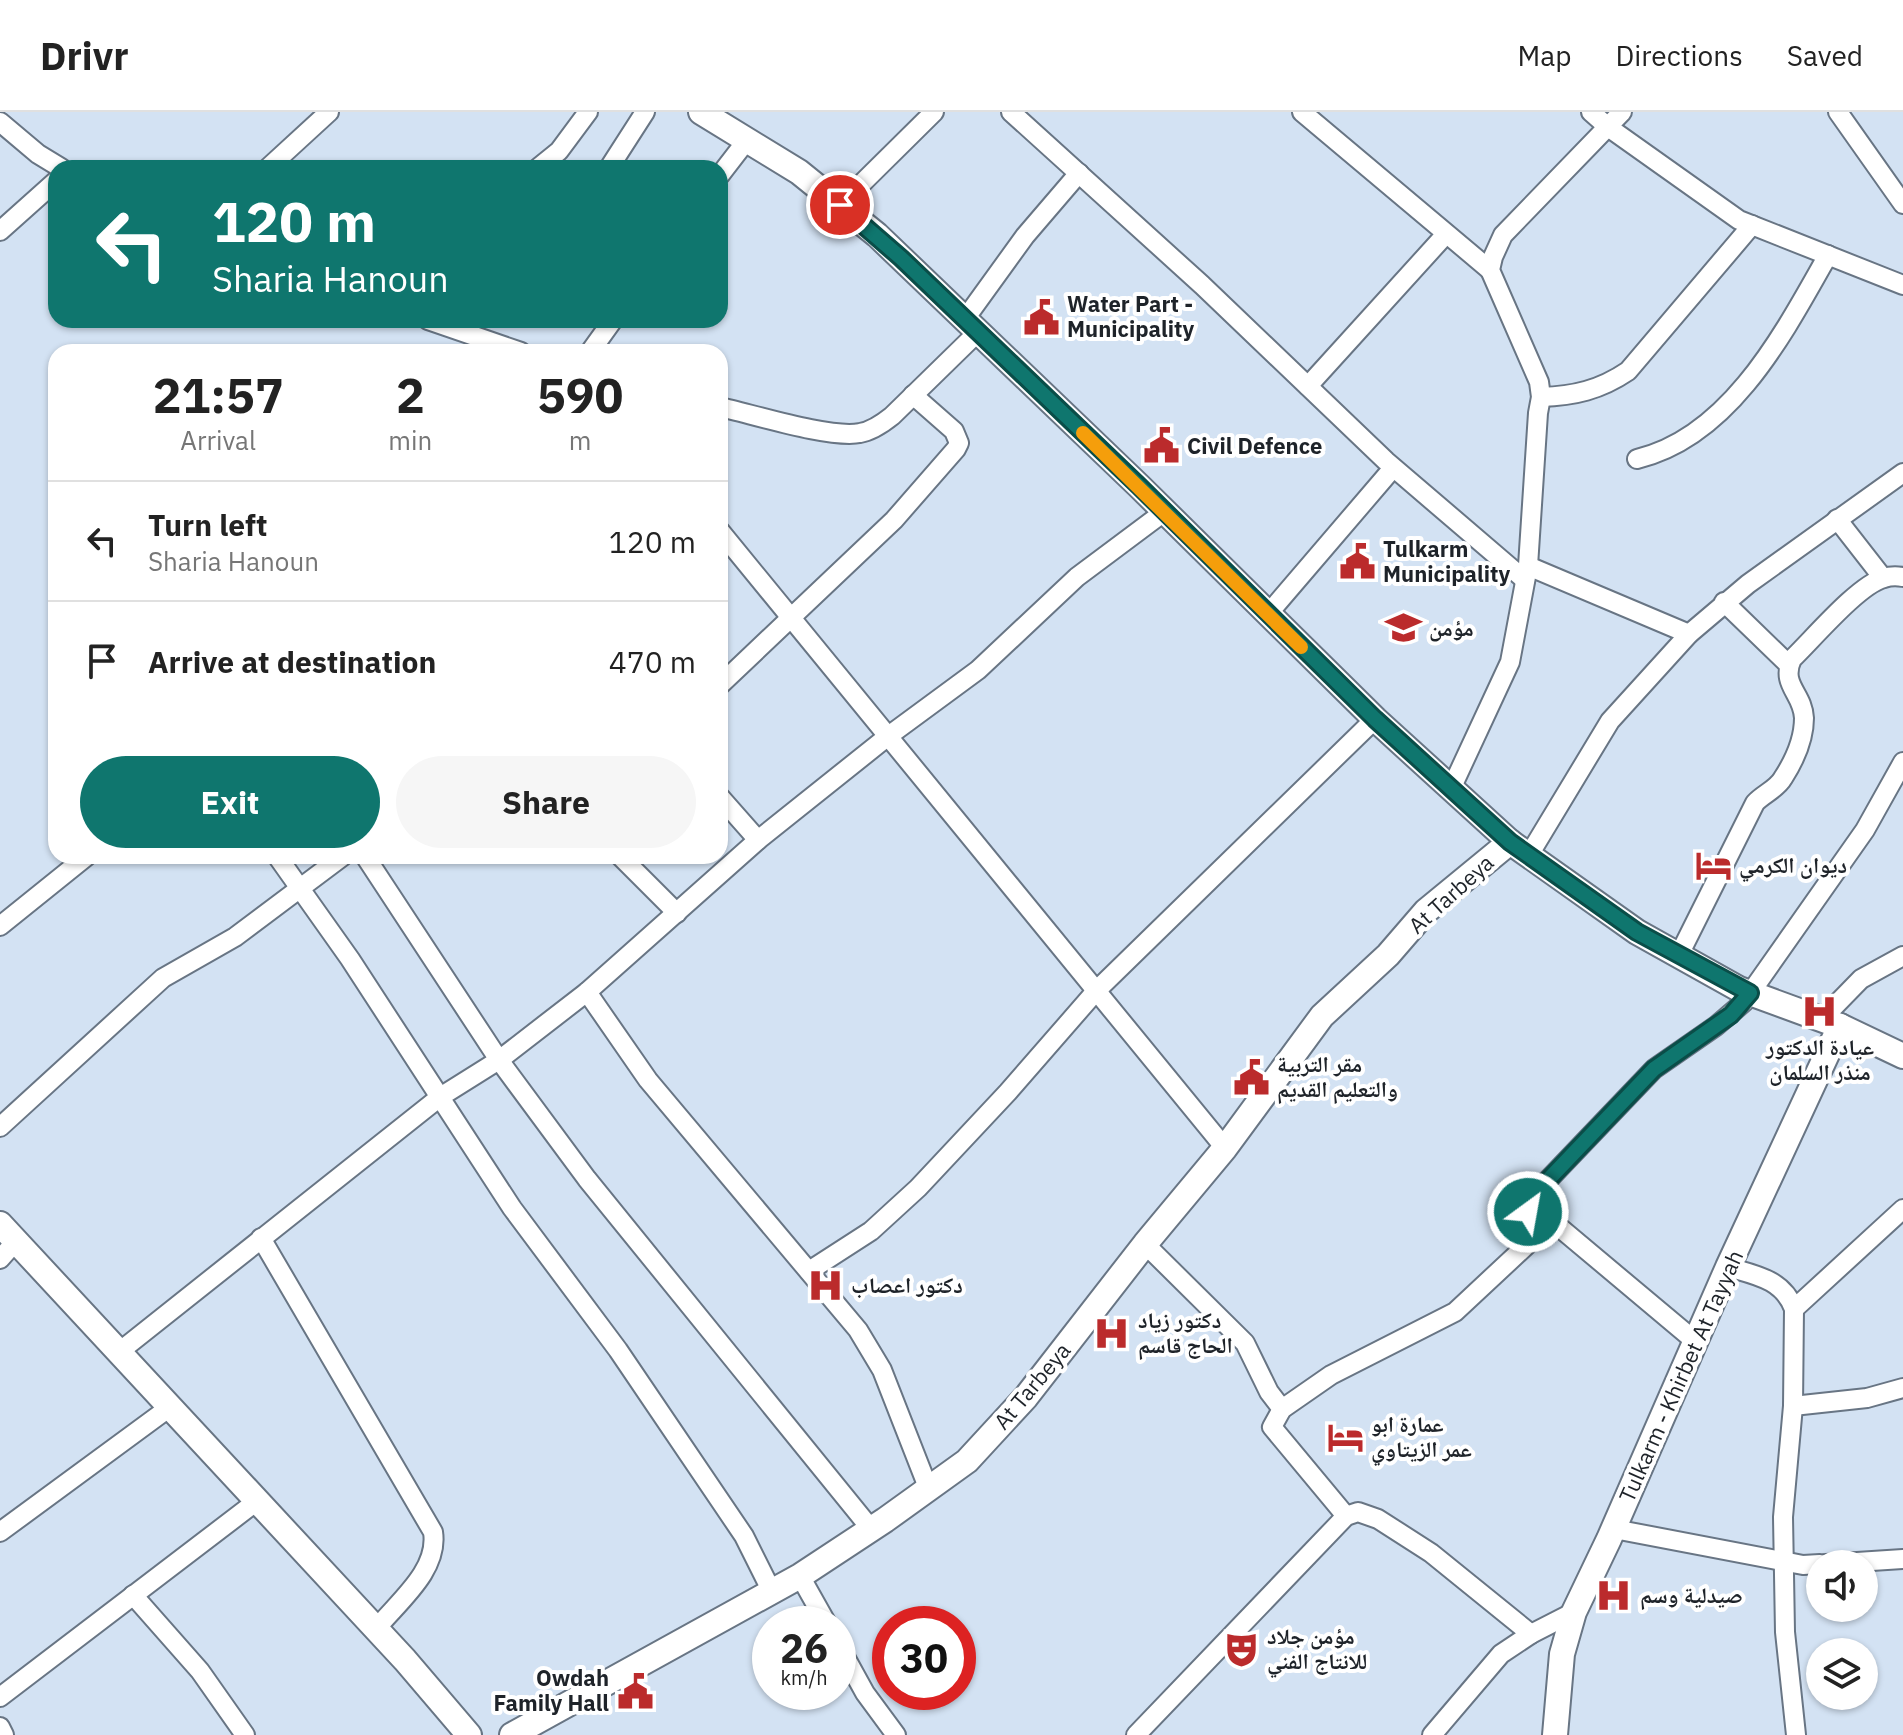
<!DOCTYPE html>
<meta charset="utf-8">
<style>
:root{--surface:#fff;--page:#f6f6f6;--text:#222;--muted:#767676;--line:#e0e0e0;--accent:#0f766e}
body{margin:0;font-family:"IBM Plex Sans","Noto Naskh Arabic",sans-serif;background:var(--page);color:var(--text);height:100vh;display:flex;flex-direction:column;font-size:30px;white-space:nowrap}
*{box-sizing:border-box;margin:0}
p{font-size:26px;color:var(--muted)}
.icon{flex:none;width:44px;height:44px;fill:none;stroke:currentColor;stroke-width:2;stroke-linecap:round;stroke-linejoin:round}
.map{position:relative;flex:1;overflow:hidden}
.drawer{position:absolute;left:48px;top:232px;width:680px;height:520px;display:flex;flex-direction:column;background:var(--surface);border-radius:24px;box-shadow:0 2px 6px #0004}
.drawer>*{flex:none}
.guide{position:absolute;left:48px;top:48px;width:680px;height:168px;border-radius:24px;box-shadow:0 2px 6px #0004;background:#0f766e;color:#fff;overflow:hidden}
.controls{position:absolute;left:1806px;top:1438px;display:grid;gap:16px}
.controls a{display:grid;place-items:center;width:72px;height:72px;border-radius:50%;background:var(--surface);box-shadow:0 2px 6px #0004;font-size:40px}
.speed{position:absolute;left:752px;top:1494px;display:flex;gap:16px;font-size:40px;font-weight:700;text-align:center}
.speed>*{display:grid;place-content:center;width:104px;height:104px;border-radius:50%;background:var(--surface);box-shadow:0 2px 6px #0004;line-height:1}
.speed small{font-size:20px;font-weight:400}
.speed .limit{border:12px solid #d22;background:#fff;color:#111}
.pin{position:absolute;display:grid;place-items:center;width:68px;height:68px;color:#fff;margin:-34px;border:4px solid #fff;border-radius:50%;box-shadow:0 2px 8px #0007}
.me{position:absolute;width:88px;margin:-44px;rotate:32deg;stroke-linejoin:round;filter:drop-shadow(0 0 6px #0008)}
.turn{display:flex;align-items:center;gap:28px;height:168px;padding:0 32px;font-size:36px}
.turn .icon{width:104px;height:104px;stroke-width:2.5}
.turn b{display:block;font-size:56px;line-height:68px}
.eta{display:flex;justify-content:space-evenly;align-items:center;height:136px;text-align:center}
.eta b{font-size:48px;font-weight:700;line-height:56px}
.primary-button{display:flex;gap:16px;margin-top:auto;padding:16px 32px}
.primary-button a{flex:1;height:92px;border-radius:48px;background:var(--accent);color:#fff;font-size:32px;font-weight:700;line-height:92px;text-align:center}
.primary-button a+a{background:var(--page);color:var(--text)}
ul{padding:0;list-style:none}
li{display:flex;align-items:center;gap:24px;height:120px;padding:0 32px;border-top:2px solid var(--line)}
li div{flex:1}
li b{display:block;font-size:30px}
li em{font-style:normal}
header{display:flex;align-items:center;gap:48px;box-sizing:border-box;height:112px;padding:0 40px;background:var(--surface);border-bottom:2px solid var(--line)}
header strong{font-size:38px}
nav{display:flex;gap:44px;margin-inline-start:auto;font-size:28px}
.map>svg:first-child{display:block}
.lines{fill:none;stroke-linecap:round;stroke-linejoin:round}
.street-casing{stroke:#687584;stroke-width:22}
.secondary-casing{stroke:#687584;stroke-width:28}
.street{stroke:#fff;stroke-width:18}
.secondary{stroke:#fff;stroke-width:24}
.route-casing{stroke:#0a4d48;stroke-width:20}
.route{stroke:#0f766e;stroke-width:14}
.slow{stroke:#f59e0b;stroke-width:14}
.labels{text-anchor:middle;stroke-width:8;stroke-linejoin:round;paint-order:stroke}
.poi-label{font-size:22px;font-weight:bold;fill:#1e2329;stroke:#fff;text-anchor:start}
.street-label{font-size:22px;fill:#1e2329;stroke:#fff}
</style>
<header>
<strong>Drivr</strong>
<nav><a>Map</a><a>Directions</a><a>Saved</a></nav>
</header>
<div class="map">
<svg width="1903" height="1623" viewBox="0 0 1903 1623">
<rect width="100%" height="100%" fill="#d3e2f3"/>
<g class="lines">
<defs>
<g id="street">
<path d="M1011 0 1202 173 1386 349 1525 468"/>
<path d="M1302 0 1490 158"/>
<path d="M1591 0 1608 15 1739 108 1903 173"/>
<path d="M1838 0 1903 92"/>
<path d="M0 10 38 42 61 56"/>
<path d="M268 56 329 0"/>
<path d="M538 56 559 39 588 0"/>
<path d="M609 56 645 0"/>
<path d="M720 63 747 28"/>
<path d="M840 93 934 0"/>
<path d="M0 119 56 69"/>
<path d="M965 207 1025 124 1079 61"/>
<path d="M428 208 521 240"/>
<path d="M590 240 613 208"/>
<path d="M1308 274 1446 122"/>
<path d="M1541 285C1574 284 1600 278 1628 259L1752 113"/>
<path d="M720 295C752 302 831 327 860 321 872 319 882 312 892 304L978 220"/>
<path d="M1637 347C1730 325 1784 221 1828 143"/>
<path d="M1837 407 1883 466"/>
<path d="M720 419 1225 1036"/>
<path d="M1528 454 1689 522"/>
<path d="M1724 490 1789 553"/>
<path d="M1268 502 1393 356"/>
<path d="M720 573 894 408 956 337 959 331 954 319 913 283"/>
<path d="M1451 677 1510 550 1528 454 1538 301 1541 285 1539 270 1490 158 1493 145 1503 123 1622 0"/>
<path d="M720 685 758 728"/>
<path d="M1529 743 1610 609 1689 522 1748 472 1903 361"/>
<path d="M277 744 350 847 512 1096 618 1238 744 1424 772 1480"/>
<path d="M365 744 499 948 587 1067 871 1417"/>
<path d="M620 744 677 801"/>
<path d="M0 814 87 744"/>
<path d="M1679 843 1755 691C1763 682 1777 677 1783 666 1794 649 1804 627 1804 606 1803 581 1780 573 1792 547 1813 527 1858 473 1884 466 1890 464 1897 464 1903 465"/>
<path d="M587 880 648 968 858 1218 882 1258 929 1378"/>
<path d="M1822 907 1861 867 1903 844"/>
<path d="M0 1015 163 866 235 825 343 744"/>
<path d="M1528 1089 1695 1229"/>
<path d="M261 1126 433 1420C439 1458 399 1489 376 1517"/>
<path d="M1145 1132 1245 1231 1269 1280 1282 1297"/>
<path d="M0 1147 16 1129"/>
<path d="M1728 1155C1755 1163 1783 1167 1794 1197L1793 1294 1783 1405 1785 1520 1796 1623"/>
<path d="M809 1159 871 1119 918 1076 1008 980 1096 879 1375 607"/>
<path d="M1794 1197 1903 1097"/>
<path d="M119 1240 440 985 499 948 587 880 758 728 887 625 978 558 1077 465 1164 400"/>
<path d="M1793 1294 1867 1286 1903 1276"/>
<path d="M1346 1404 1272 1315 1282 1297 1331 1263 1455 1200 1530 1130C1535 1114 1528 1105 1528 1089L1654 957 1716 914 1744 890 1865 718 1903 650"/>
<path d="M1614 1417 1803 1453 1820 1452"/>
<path d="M0 1420 170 1295"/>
<path d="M1826 1452 1903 1447"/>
<path d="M800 1464 827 1512"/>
<path d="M133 1483 200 1559 245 1623"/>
<path d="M838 1532 865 1581 896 1623"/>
<path d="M0 1585 257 1389"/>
<path d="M0 1615 4 1623"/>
<path d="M1136 1623 1346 1404 1358 1400 1378 1407 1431 1441 1531 1522"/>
<path d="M1432 1623 1501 1542 1531 1522 1574 1500"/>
</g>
<g id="secondary">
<path d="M701 0 799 60 877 123 1139 374 1375 607 1510 730 1637 820 1739 877 1840 914 1903 944"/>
<path d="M0 1112 405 1548 469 1623"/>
<path d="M512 1623 800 1464 885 1408 967 1349 1026 1285 1145 1132 1225 1036 1322 904 1388 843 1426 799 1510 730"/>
<path d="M1555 1623 1562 1542 1574 1500 1609 1427 1728 1155 1840 914"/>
</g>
</defs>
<use href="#street" class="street-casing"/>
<use href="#secondary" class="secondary-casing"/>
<use href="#street" class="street"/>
<use href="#secondary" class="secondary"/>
</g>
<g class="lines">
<defs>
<path id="route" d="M840 93 901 146 1139 374 1375 607 1510 730 1637 820 1750 881 1731 903 1654 957 1528 1089V1100"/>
</defs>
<use href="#route" class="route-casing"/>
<use href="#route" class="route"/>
<path class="slow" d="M1083 321 1301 535"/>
</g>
<defs>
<symbol id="civic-bare" viewBox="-9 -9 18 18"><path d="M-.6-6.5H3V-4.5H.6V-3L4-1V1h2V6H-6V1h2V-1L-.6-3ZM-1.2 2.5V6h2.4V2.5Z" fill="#bb2b2c" stroke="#fff" stroke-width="2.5" paint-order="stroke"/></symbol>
<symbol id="school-bare" viewBox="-9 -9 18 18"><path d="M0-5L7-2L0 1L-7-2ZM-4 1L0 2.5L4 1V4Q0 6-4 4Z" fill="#bb2b2c" stroke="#fff" stroke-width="2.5" paint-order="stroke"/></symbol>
<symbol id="hotel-bare" viewBox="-9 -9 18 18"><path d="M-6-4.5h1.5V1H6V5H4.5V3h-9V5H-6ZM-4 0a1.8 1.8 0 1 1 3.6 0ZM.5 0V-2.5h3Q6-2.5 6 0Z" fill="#bb2b2c" stroke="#fff" stroke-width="2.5" paint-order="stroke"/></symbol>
<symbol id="hospital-bare" viewBox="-9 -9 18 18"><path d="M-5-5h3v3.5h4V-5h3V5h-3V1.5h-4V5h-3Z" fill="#bb2b2c" stroke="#fff" stroke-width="2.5" paint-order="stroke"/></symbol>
<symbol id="theatre-bare" viewBox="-9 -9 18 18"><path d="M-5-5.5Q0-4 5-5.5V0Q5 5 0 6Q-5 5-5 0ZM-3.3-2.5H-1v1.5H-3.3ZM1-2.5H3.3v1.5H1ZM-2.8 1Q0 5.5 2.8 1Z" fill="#bb2b2c" stroke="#fff" stroke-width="2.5" paint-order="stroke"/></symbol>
</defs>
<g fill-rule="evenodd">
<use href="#civic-bare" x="1016" y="180" width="51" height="51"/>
<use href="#civic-bare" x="1136" y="308" width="51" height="51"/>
<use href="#civic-bare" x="1332" y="424" width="51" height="51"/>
<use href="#school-bare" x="1378" y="490" width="51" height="51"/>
<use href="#hotel-bare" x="1688" y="728" width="51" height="51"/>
<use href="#hospital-bare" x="1794" y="874" width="51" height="51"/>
<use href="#civic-bare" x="1226" y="940" width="51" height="51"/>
<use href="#hospital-bare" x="800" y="1148" width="51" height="51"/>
<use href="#hospital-bare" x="1086" y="1196" width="51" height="51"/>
<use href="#hotel-bare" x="1320" y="1300" width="51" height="51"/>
<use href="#hospital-bare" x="1588" y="1458" width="51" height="51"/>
<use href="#theatre-bare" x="1216" y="1512" width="51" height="51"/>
<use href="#civic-bare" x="610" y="1554" width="51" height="51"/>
</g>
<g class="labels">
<g class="poi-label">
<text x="1067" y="200">Water Part -<tspan x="1067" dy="25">Municipality</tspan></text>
<text x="1187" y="342">Civil Defence</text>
<text x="1383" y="445">Tulkarm<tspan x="1383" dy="25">Municipality</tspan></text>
<text x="1429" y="524">مؤمن</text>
<text x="1739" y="761">ديوان الكرمي</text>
<text x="1820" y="943" text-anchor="middle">عيادة الدكتور<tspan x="1820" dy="25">منذر السلمان</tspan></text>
<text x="1277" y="960">مقر التربية<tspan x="1277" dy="25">والتعليم القديم</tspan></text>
<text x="851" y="1181">دكتور اعصاب</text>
<text x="1138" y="1216">دكتور زياد<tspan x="1138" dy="25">الحاج قاسم</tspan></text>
<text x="1371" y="1320">عمارة ابو<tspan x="1371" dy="25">عمر الزيتاوي</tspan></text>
<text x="1640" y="1491">صيدلية وسم</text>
<text x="1267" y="1532">مؤمن جلاد<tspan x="1267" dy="25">للانتاج الفني</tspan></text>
<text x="609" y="1574" text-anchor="end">Owdah<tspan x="609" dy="25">Family Hall</tspan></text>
</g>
<g class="street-label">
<text transform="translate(1451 782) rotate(-42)" y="8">At Tarbeya</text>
<text transform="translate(1681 1264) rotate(-66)" y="8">Tulkarm - Khirbet At Tayyah</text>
<text transform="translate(1032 1274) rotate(-50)" y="8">At Tarbeya</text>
</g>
</g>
</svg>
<div class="controls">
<a><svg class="icon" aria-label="sound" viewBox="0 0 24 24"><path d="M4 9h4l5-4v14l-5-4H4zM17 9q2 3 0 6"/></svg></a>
<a><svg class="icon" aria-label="layers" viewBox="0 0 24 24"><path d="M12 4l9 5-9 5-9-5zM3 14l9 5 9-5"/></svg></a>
</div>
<div class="speed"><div>26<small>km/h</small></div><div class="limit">30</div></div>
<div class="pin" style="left:840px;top:93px;background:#d93025"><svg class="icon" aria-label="arrive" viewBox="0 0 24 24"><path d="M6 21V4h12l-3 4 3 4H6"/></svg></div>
<svg class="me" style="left:1528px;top:1100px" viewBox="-20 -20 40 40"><circle r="17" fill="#0f766e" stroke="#fff" stroke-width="3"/><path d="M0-11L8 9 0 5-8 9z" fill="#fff"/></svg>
<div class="guide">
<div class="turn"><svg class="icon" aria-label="left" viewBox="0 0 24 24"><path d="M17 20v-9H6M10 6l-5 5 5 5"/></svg><div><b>120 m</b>Sharia Hanoun</div></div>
</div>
<section class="drawer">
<div class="eta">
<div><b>21:57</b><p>Arrival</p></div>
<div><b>2</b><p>min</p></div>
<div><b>590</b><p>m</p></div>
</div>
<ul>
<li><svg class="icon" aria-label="left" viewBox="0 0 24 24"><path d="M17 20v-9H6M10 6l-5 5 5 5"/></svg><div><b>Turn left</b><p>Sharia Hanoun</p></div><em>120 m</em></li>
<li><svg class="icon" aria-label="arrive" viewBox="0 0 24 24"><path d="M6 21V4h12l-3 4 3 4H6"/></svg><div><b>Arrive at destination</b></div><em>470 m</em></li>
</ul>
<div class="primary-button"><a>Exit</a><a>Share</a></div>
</section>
</div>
